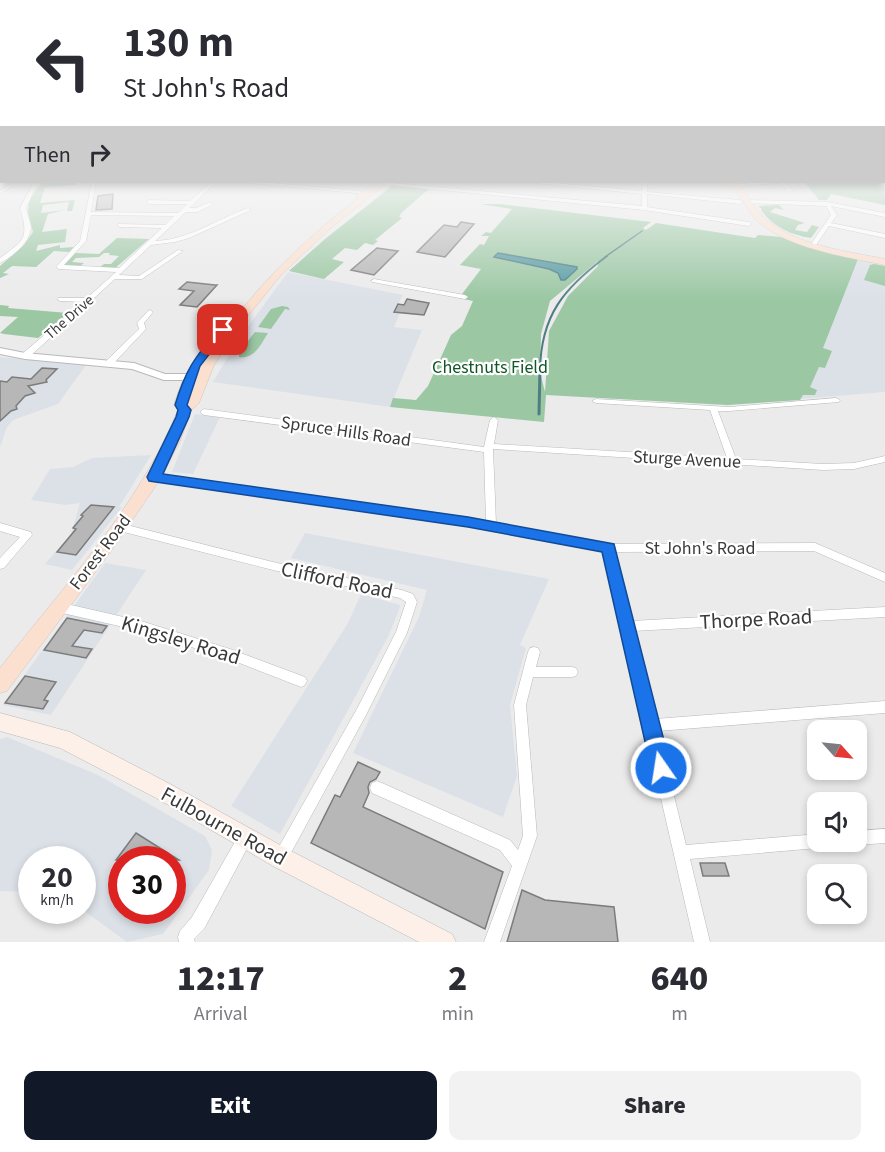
<!DOCTYPE html>
<style>
:root{--surface:#fff;--page:#f2f2f3;--text:#2b2b33;--muted:#7c7c81;--accent:#111827}
body{margin:0;font-family:"Source Sans 3",sans-serif;background:var(--page);color:var(--text);height:100vh;display:flex;flex-direction:column;font-size:22px;white-space:nowrap}
*{box-sizing:border-box;margin:0}
p{font-size:20px;color:var(--muted)}
.icon{flex:none;width:33px;height:33px;fill:none;stroke:currentColor;stroke-width:2;stroke-linecap:round;stroke-linejoin:round}
.map{position:relative;height:942px;overflow:hidden}
.side{display:flex;flex-direction:column;background:var(--surface);flex:1}
.side>*{flex:none}
.top-card{position:absolute;left:0px;top:0px;width:885px;height:183px;box-shadow:0 3px 9px #0003;background:#fff;color:var(--text);overflow:hidden}
.needle{width:39px;rotate:117deg}
.fabs{position:absolute;left:807px;top:720px;display:grid;gap:12px}
.fabs a{display:grid;place-items:center;width:60px;height:60px;border-radius:12px;background:var(--surface);box-shadow:0 3px 9px #0003;font-size:30px}
.speed{position:absolute;left:18px;top:846px;display:flex;gap:12px;font-size:30px;font-weight:700;text-align:center}
.speed>*{display:grid;place-content:center;width:78px;height:78px;border-radius:50%;background:var(--surface);box-shadow:0 3px 9px #0003;line-height:1}
.speed small{font-size:15px;font-weight:400}
.speed .limit{border:9px solid #d22;background:#fff;color:#111}
.pin{position:absolute;display:grid;place-items:center;width:51px;height:51px;color:#fff;margin:-26px;border-radius:12px;box-shadow:0 3px 9px #0006}
.me{position:absolute;width:66px;margin:-33px;rotate:347deg;stroke-linejoin:round;filter:drop-shadow(0 0 4px #0008)}
.turn{display:flex;align-items:center;gap:21px;height:126px;padding:0 24px;font-size:27px}
.turn .icon{width:78px;height:78px;stroke-width:2.5}
.turn b{display:block;font-size:42px;line-height:51px}
.then{display:flex;align-items:center;height:57px;padding:0 24px;background:#0003;gap:12px;font-size:22px}
.eta{display:flex;justify-content:space-evenly;align-items:center;height:102px;text-align:center}
.eta b{font-size:36px;font-weight:800;line-height:42px}
.button{display:flex;gap:12px;margin-top:auto;padding:12px 24px}
.button a{flex:1;height:69px;border-radius:12px;background:var(--accent);color:#fff;font-size:24px;font-weight:800;line-height:69px;text-align:center}
.button a+a{background:var(--page);color:var(--text)}
.map>svg:first-child{display:block}
.built{fill:#dce1e8;fill-rule:evenodd}
.green{fill:#9bc7a3;fill-rule:evenodd}
.water{fill:#579ba4;stroke:#4e7e84;stroke-width:1.5}
.lines{fill:none;stroke-linecap:round;stroke-linejoin:round}
.stream-far2{stroke:#4e7e84;stroke-width:1.5}
.stream-far1{stroke:#4e7e84;stroke-width:2}
.stream{stroke:#4e7e84;stroke-width:3}
.building{fill:#b8b7b7;stroke:#7d7c7c;stroke-width:1.5}
.minor-casing{stroke:#b8b9ba;stroke-width:1}
.tertiary-casing{stroke:#b8b9ba;stroke-width:2}
.secondary-casing{stroke:#b8b9ba;stroke-width:1}
.primary-casing{stroke:#c8c8c8;stroke-width:1}
.minor{fill:#fff;fill-rule:evenodd}
.tertiary{fill:#fff;fill-rule:evenodd}
.secondary{fill:#fdf0e8;fill-rule:evenodd}
.primary{fill:#fbe0d0;fill-rule:evenodd}
.route{fill:#1a73e8;stroke:#114b97;stroke-width:1.5}
.labels{text-anchor:middle;stroke-width:4.5;stroke-linejoin:round;paint-order:stroke}
.far-street-label{font-size:15px;fill:#3a3a3a;stroke:#fff}
.park-label{font-size:18px;fill:#105628;stroke:#fff}
.street-label{font-size:18px;fill:#3a3a3a;stroke:#fff}
.near-street-label{font-size:21px;fill:#3a3a3a;stroke:#fff}
</style>
<div class="map">
<svg width="885" height="942" viewBox="0 0 885 942">
<rect width="100%" height="100%" fill="#ebebec"/>
<g class="built">
<path d="M770 236 781 237 885 266V392L727 405Z"/>
<path d="M288 272 403 295 394 311 400 313 394 327 422 330 390 407 213 382 236 343Z"/>
<path d="M0 357 86 365 58 404 13 420 7 427 0 447Z"/>
<path d="M195 414 220 417 193 474 172 472Z"/>
<path d="M151 455 119 507H122L72 570 45 564 71 534 80 503 66 505 31 500 50 469 73 467 92 458Z"/>
<path d="M305 533 549 579 520 645 526 648 510 705 517 776 503 817 353 753 419 617 427 590 291 558Z"/>
<path d="M105 563 146 570 51 715 3 705Z"/>
<path d="M361 594 400 605 399 610 388 637 280 834 231 806 348 623Z"/>
<path d="M7 737 98 775 205 836 212 850 209 870 163 934 127 942 83 910 82 860H32L31 892 0 891V739ZM122 860H172V910H122Z"/>
</g>
<g class="green">
<path d="M884 169 885 205 831 194 827 200H819L806 184V182H884Z"/>
<path d="M42 182H76L75 185 45 188 40 203 75 200 72 211H67L69 202 43 205 41 213 65 210 48 214 42 232 67 229 65 242 38 245 36 251 60 245V248L74 247 69 252 54 251 36 267 12 266 3 273 9 274 0 278V266L24 245 33 232 28 212 29 201Z"/>
<path d="M392 186 429 189 401 213 399 217 402 218 375 240 378 241 373 245 365 243 357 250 345 248 332 259 344 262 324 279 289 271 325 239Z"/>
<path d="M480 204H500L651 222 643 228 646 230 656 223 755 238 758 235 781 237 858 259 823 348 832 351 825 368 819 367 810 387 817 390 815 395H803L800 400 727 405 546 395 544 422 390 407 393 398 416 400 428 386 451 335 462 326 473 301 459 298 481 269 460 265 480 244 484 245 489 236H481L486 232 491 233 512 209ZM598 261V266L568 296 549 331 545 392 540 372 541 334 550 301Z"/>
<path d="M779 205 784 210 775 208 770 212 805 223 798 225 795 230 807 232 812 225 819 227 811 238C791 235 772 226 761 210L762 209 758 206Z"/>
<path d="M117 238 149 239 114 269 99 268 104 264H111L119 256 109 255 110 253H104L99 257 76 258 72 262 84 263 79 267 63 266 75 253 99 254Z"/>
<path d="M874 264 885 266V286L864 280 870 265Z"/>
<path d="M0 305 9 306 8 308 68 313 38 338 4 334 0 333 18 317 0 316Z"/>
<path d="M282 306 288 307 290 310 285 309 271 329 258 327 271 309Z"/>
<path d="M255 332 268 333C261 344 254 360 239 357V352Z"/>
</g>
<path class="water" d="M498 253 577 267V269L565 280H561L558 273 549 269 494 257Z"/>
<g class="lines">
<path class="stream-far2" d="M605 257 642 231"/>
<path class="stream-far1" d="M540 370C541 315 564 288 607 256"/>
<path class="stream" d="M539 414 540 369"/>
</g>
<g class="building">
<path d="M113 194 112 209 96 210 98 196Z"/>
<path d="M461 222 474 224 445 257 417 252 444 225 457 227Z"/>
<path d="M377 248 398 251 374 275 351 270Z"/>
<path d="M187 282 215 285H217L197 307 180 305 194 291 179 289Z"/>
<path d="M407 299 429 303 424 315 394 312 398 304 404 305Z"/>
<path d="M42 368 57 369 46 380 47 382 28 386 35 393 25 396 16 406 17 409 11 411 0 421V381L7 382 12 377 31 379Z"/>
<path d="M91 505 114 507 76 555 57 552 76 529 73 528 83 516 81 515Z"/>
<path d="M67 618 107 626 102 633 84 630 72 646 92 649 86 658 44 650Z"/>
<path d="M25 676 56 682 44 700 48 701 43 709 5 703Z"/>
<path d="M358 762 380 772 376 779 370 782 368 787 369 793 363 807 503 872 485 929 311 843 335 795 340 797Z"/>
<path d="M136 833 179 860H116Z"/>
<path d="M700 863H725L729 876H703Z"/>
<path d="M522 890 545 900 614 907 618 942H507Z"/>
</g>
<g class="lines">
<defs>
<g id="minor">
<rect x="0" y="172" width="2" height="2"/>
<path d="M13 182H17L0 194V191Z"/>
<path d="M34 182H38L26 208C27 214 30 220 31 227 31 242 12 257 0 263V258C25 240 29 238 20 208Z"/>
<path d="M92 182H96L91 212 178 213 187 204H149L146 202 149 200 190 201 212 182H216L189 208H196L210 202 212 203V205L197 212H186L155 241C189 240 217 219 248 208L251 210 189 238 175 242 151 245 119 275 139 276 178 250 183 251 142 279H115L28 358H22V354L83 302 60 301 57 299 58 298H87L116 272 59 269 56 267 80 241ZM91 215 174 216 165 225 118 224V226L120 227 162 228 119 268 64 265 86 241Z"/>
<path d="M249 182H261L367 192 369 193 367 194 251 183Z"/>
<path d="M382 182 642 206V194L534 183 532 182H543L642 191 643 182H647V192L740 200 743 202 740 204 647 194V207L749 222 752 224 749 226 644 210 380 184V183Z"/>
<path d="M757 182H784L793 191 789 192 781 183 736 186 734 185Z"/>
<path d="M748 200 827 202 885 213V217L831 206 837 215 831 223 885 234V238L829 226 816 245H812L811 244 831 215 826 206 746 203 745 202Z"/>
<path d="M374 279 465 295 468 297 465 299 372 282 371 281Z"/>
<path d="M150 310 153 312 144 323 146 329 145 330 113 364H107V360L139 329 137 323 148 311Z"/>
<path d="M836 398 840 400 839 402 729 411H718L736 459 823 464 854 463 885 456V462L854 469 823 470 493 449 496 524 608 544 815 543 885 573V582L814 551 614 552 631 621 885 607V617L633 631 655 719 885 701V713L658 731 686 845 818 834V842H825L823 846 818 848 690 859 710 942H694L604 551 446 522 154 480 149 477 154 474 446 514 486 522 484 452 204 415 200 412 204 409 484 447 490 420 494 417 498 420 494 444 727 458 710 410 596 403 592 401 596 399 729 407Z"/>
<path d="M0 523 31 532 32 535 4 568 0 569V558L20 537 0 531Z"/>
<path d="M119 523 277 563 402 590 413 594 417 602 407 633 366 715 286 862 281 864 276 862 274 857 276 852 358 707 396 632 406 602 400 598 277 571 116 530 114 527 116 524Z"/>
<path d="M58 602 141 621 230 649 305 677 307 681 305 685 301 687 229 659 141 631 58 612 54 610 52 607 54 604Z"/>
<path d="M534 647 538 648 540 652 536 667H572L576 668 578 672 576 676 572 677H533L526 705 537 836 500 942H484L512 866 500 850 372 793 370 788 372 783 377 781 382 783 510 840 518 850 523 836 514 705 528 652 530 648Z"/>
<path d="M885 829V843L856 845 850 842H856V831Z"/>
<path d="M245 831 250 833 252 838 250 843 204 929 194 939 195 942H179L178 937 180 931 192 917 240 833Z"/>
</g>
<path id="tertiary" d="M0 348 25 353 134 363 165 374H200L205 377 200 380H164L132 369 25 359 0 354Z"/>
<path id="secondary" d="M0 713 70 732 172 785 289 850 452 934 456 942H419L273 866 158 799 60 748 0 731Z"/>
<g id="primary">
<path d="M379 182H388L333 226 281 275 239 327 214 365 199 403 191 411 180 441 159 481 114 547 7 691 0 693V668C62 588 140 505 178 410L174 405C181 380 193 360 209 339L218 341C257 285 304 240 357 199L356 195Z"/>
<path d="M714 182 739 183C748 195 755 210 767 220 798 246 847 251 885 259V265C847 257 792 249 761 224 749 215 743 199 733 187Z"/>
</g>
</defs>
<use href="#minor" class="minor-casing"/>
<use href="#tertiary" class="tertiary-casing"/>
<use href="#secondary" class="secondary-casing"/>
<use href="#primary" class="primary-casing"/>
<use href="#minor" class="minor"/>
<use href="#tertiary" class="tertiary"/>
<use href="#secondary" class="secondary"/>
<use href="#primary" class="primary"/>
</g>
<linearGradient id="sky" x2="0" y2="1"><stop stop-color="#6eaacd"/><stop offset="0.56" stop-color="#f6f6f6"/><stop offset="1" stop-color="#f6f6f6" stop-opacity="0"/></linearGradient>
<rect width="885" height="300" fill="url(#sky)"/>
<path class="route" d="M223 327 228 330 200 366 187 405 191 410 189 417 163 474 468 517 614 544 671 768 668 775 661 778 654 775 651 768 602 552 468 527 149 481 147 477 176 417 178 410 175 405C186 368 195 358 219 328Z"/>
<g class="labels">
<g class="far-street-label">
<text transform="translate(69 317) rotate(-41)" y="5">The Drive</text>
</g>
<g class="park-label">
<text x="490" y="373">Chestnuts Field</text>
</g>
<g class="street-label">
<text transform="translate(346 431) rotate(8)" y="6">Spruce Hills Road</text>
<text transform="translate(687 459) rotate(3)" y="6">Sturge Avenue</text>
<text x="700" y="554">St John's Road</text>
<text transform="translate(100 552) rotate(-53)" y="6">Forest Road</text>
</g>
<g class="near-street-label">
<text transform="translate(337 580) rotate(12)" y="7">Clifford Road</text>
<text transform="translate(756 619) rotate(-3)" y="7">Thorpe Road</text>
<text transform="translate(181 640) rotate(17)" y="7">Kingsley Road</text>
<text transform="translate(224 826) rotate(29)" y="7">Fulbourne Road</text>
</g>
</g>
</svg>
<div class="fabs">
<a><svg class="needle" viewBox="-14 -14 28 28"><path d="M0-13l5 13h-10z" fill="#e53935"/><path d="M0 13l5-13h-10z" fill="#7c7c81"/></svg></a>
<a><svg class="icon" aria-label="sound" viewBox="0 0 24 24"><path d="M4 9h4l5-4v14l-5-4H4zM17 9q2 3 0 6"/></svg></a>
<a><svg class="icon" aria-label="search" viewBox="0 0 24 24"><circle cx="10" cy="10" r="6"/><path d="M15 15l6 6"/></svg></a>
</div>
<div class="speed"><div>20<small>km/h</small></div><div class="limit">30</div></div>
<div class="pin" style="left:223px;top:330px;background:#d93025"><svg class="icon" aria-label="arrive" viewBox="0 0 24 24"><path d="M6 21V4h12l-3 4 3 4H6"/></svg></div>
<svg class="me" style="left:661px;top:768px" viewBox="-20 -20 40 40"><circle r="17" fill="#1a73e8" stroke="#fff" stroke-width="3"/><path d="M0-11L8 9 0 5-8 9z" fill="#fff"/></svg>
<div class="top-card">
<div class="turn"><svg class="icon" aria-label="left" viewBox="0 0 24 24"><path d="M17 20v-9H6M10 6l-5 5 5 5"/></svg><div><b>130 m</b>St John's Road</div></div>
<div class="then">Then<svg class="icon" aria-label="right" viewBox="0 0 24 24"><path d="M7 20v-9h11M14 6l5 5-5 5"/></svg></div>
</div>
</div>
<section class="side">
<div class="eta">
<div><b>12:17</b><p>Arrival</p></div>
<div><b>2</b><p>min</p></div>
<div><b>640</b><p>m</p></div>
</div>
<div class="button"><a>Exit</a><a>Share</a></div>
</section>
